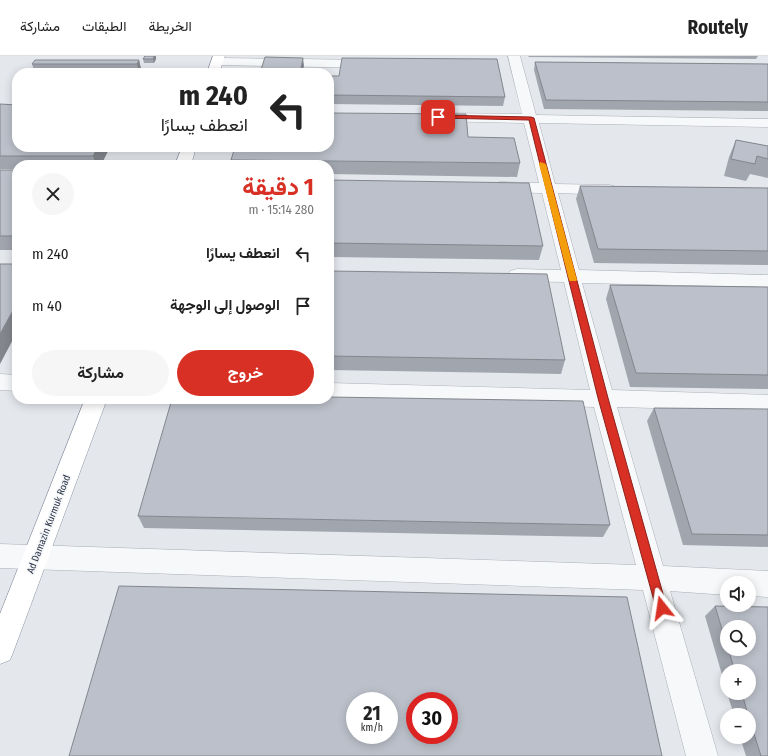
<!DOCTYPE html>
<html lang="ar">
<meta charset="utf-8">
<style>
:root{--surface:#fff;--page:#f6f6f6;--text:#222;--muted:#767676;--line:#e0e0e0;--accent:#d93025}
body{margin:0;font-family:"Fira Sans Condensed",Vazirmatn,sans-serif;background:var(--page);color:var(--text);direction:rtl;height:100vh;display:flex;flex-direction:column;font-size:15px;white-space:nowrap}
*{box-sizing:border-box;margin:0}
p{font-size:13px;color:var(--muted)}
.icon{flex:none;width:22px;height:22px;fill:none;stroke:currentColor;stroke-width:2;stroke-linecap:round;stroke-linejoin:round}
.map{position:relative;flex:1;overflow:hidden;direction:ltr}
.side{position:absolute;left:12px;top:104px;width:322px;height:244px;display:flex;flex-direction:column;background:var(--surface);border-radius:16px;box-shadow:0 2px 10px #0003;direction:rtl}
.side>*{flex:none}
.banner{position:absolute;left:12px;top:12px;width:322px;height:84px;border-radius:16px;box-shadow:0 2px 10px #0003;direction:rtl;background:#fff;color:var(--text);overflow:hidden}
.fabs{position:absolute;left:720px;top:520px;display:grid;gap:8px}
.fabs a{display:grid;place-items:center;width:36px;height:36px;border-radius:50%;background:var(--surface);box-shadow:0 2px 10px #0003;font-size:20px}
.speed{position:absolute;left:346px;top:636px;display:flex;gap:8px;font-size:20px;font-weight:700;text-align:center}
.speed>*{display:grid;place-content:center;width:52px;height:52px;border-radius:50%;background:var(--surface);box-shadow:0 2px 10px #0003;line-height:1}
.speed small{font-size:10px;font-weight:400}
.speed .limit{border:6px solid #d22;background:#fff;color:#111}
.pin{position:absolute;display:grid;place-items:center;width:34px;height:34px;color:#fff;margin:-17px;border-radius:8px;box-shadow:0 2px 6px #0006}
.me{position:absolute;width:44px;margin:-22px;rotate:345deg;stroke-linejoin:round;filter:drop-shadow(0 0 3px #0008)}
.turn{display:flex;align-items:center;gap:14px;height:84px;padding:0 20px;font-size:18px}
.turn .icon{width:52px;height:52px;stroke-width:2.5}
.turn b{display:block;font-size:28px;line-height:34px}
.round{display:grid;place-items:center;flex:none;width:42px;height:42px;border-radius:21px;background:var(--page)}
.head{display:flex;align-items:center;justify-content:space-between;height:68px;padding:0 20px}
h1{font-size:24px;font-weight:700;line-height:30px;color:var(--accent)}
.action{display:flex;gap:8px;margin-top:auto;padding:8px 20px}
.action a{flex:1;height:46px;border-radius:24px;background:var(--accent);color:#fff;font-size:16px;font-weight:700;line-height:46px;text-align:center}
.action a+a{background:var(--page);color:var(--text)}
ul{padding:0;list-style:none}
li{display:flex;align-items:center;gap:12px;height:52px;padding:0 20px}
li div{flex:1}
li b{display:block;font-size:15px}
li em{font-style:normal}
header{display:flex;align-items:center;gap:24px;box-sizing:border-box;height:56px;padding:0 20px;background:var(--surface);border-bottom:1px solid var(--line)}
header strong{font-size:19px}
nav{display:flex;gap:22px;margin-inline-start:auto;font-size:14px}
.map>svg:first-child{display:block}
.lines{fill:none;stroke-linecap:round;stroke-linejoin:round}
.minor-casing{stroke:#a9aeb7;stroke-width:1}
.highway-casing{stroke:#8b94a3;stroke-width:1}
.minor{fill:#f7f8fa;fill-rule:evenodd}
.highway{fill:#fff;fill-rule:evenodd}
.wall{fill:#a1a5ae;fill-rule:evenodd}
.shaded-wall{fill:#83868d}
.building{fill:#bbc0ca;stroke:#83868d;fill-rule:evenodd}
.route{fill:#d93025;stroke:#8d1f18}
.slow{fill:#f59e0b}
.labels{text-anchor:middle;stroke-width:3;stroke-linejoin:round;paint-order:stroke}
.street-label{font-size:10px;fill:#2b3445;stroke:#f4f6f9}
</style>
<header>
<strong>Routely</strong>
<nav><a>الخريطة</a><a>الطبقات</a><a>مشاركة</a></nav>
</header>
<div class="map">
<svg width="768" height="700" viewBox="0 0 768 700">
<rect width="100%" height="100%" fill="#e4e7ec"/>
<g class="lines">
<defs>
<g id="minor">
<path d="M508 0H520L536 59 768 63V71L539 67 555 128 610 129 616 131 618 134 616 137 610 139 558 137 579 214 768 219V231L582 227 612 334 768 339V355L617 351 663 510 768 515V541L749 540V527H727V539L670 535 718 700H686L643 534 0 512V488L636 509 594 351 328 343 329 327 590 334 564 226 517 225 510 223 508 219 510 215 517 213 561 214 542 137 500 136 494 134 492 131 494 128 500 126 539 127 524 67 435 65 430 64 428 61 430 58 435 57 522 58Z"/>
<path d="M217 2 372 4 376 5 378 8 376 11 372 12 213 9 211 6 213 3Z"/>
<path d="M0 318 17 319V335L0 334Z"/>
</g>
<g id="highway">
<path d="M213 0H225L219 17H207Z"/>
<path d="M182 91H196L191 109H175Z"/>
<path d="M85 343H107L14 594 10 604 0 608V558Z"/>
</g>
</defs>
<use href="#minor" class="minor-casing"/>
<use href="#highway" class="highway-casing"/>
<use href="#minor" class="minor"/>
<use href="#highway" class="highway"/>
</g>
<g class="wall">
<path d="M145 0H156V3L154 7H144L143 3Z"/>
<path d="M528 0H758L756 3 529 1Z"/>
<path d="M139 4 141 13 139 17H35L32 8Z"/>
<path d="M535 6 768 8V55L544 53 534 14Z"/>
<path d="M329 20 505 41 503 50 329 48Z"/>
<path d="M0 48 17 91H110L101 109H17V113H0Z"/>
<path d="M736 84 768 90V122L750 118 746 125 724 120 729 101Z"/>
<path d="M231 104 520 107 517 121 329 118V109H232Z"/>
<rect x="0" y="114" width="17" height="80"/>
<path d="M329 124 543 190 539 204 329 201Z"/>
<path d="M580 130 768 132V209L594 207 576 143Z"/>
<path d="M329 215 565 304 561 318 329 314Z"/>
<path d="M610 229 768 231V333L630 331 606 243Z"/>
<path d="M654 352 768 353V491L683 489 647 365Z"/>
<path d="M138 460 610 469 603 481 144 472Z"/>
<path d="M715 550 768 551V700H746L740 681H749V659H734L727 637H749V615H727V636L705 560ZM727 571H749V593H727Z"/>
</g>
<g class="shaded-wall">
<path d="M154 0H156V3L154 7 153 3Z"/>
<path d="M303 2 304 10 302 17H300Z"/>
<path d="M139 4 141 13 139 17 137 8Z"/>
<path d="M98 91H110L101 109H96L93 100Z"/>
<path d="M17 247V276L0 308V278Z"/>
</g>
<g class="building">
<path d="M145 0H154L153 3H143Z"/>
<path d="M265 1 303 2 300 17H260Z"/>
<path d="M342 2 497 3 505 41 329 39V20H339Z"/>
<path d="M35 4H139L137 8H32Z"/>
<path d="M535 6 768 8V46L546 44Z"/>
<path d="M0 48 17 49V91H98L93 100H0Z"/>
<path d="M329 57 466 58 468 81 514 82 520 107 231 104 235 91H329Z"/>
<path d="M736 84 768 90V103L757 100 755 108 731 103Z"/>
<rect x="0" y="114" width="17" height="66"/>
<path d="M329 124 529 127 543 190 329 187Z"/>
<path d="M580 130 768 132V195L598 193Z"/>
<path d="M0 208H17V247L0 278Z"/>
<path d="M329 215 547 218 565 304 329 300Z"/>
<path d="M610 229 768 231V319L636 317Z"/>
<path d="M329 341 583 345 610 469 138 460 172 343H329Z"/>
<path d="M654 352 768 353V479L692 478Z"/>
<path d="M119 530 627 541 662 700H69ZM355 645H389V679H355ZM415 645H449V679H415Z"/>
<path d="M715 550 768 551V700H761L749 662V659H748L742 637H749V615H735L728 593H749V571H727V590Z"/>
</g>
<path class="route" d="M436 59 531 61 534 62 608 342 667 552 666 556 662 557 658 556 656 552 598 342 529 64 438 62 435 61Z"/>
<path class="slow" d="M540 106 546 108 577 224 576 225H570L569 224 539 108Z"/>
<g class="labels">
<g class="street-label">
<text transform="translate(48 468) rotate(-69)" y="4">Ad Damazin Kurmuk Road</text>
</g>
</g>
</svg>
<div class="fabs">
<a><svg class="icon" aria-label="sound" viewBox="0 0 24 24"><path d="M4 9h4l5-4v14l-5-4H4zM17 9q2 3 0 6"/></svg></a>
<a><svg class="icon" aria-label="search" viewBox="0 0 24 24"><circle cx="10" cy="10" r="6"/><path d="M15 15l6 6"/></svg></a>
<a>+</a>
<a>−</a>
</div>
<div class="speed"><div>21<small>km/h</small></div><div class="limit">30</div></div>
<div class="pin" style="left:438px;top:61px;background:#d93025"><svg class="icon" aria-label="arrive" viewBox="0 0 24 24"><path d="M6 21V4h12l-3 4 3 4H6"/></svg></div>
<svg class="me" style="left:662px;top:552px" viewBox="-20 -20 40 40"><path d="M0-17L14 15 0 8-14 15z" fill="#d93025" stroke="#fff" stroke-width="4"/></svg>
<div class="banner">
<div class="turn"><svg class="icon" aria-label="left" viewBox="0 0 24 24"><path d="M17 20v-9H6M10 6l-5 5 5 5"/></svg><div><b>240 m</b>انعطف يسارًا</div></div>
</div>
<section class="side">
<div class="head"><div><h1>1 دقيقة</h1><p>280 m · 15:14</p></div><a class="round"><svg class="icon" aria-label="close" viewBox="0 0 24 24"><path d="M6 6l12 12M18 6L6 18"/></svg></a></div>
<ul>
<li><svg class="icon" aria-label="left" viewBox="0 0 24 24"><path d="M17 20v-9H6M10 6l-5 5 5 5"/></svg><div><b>انعطف يسارًا</b></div><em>240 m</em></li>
<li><svg class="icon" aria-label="arrive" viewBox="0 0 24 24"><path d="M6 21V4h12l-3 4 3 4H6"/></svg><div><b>الوصول إلى الوجهة</b></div><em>40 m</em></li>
</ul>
<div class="action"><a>خروج</a><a>مشاركة</a></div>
</section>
</div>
